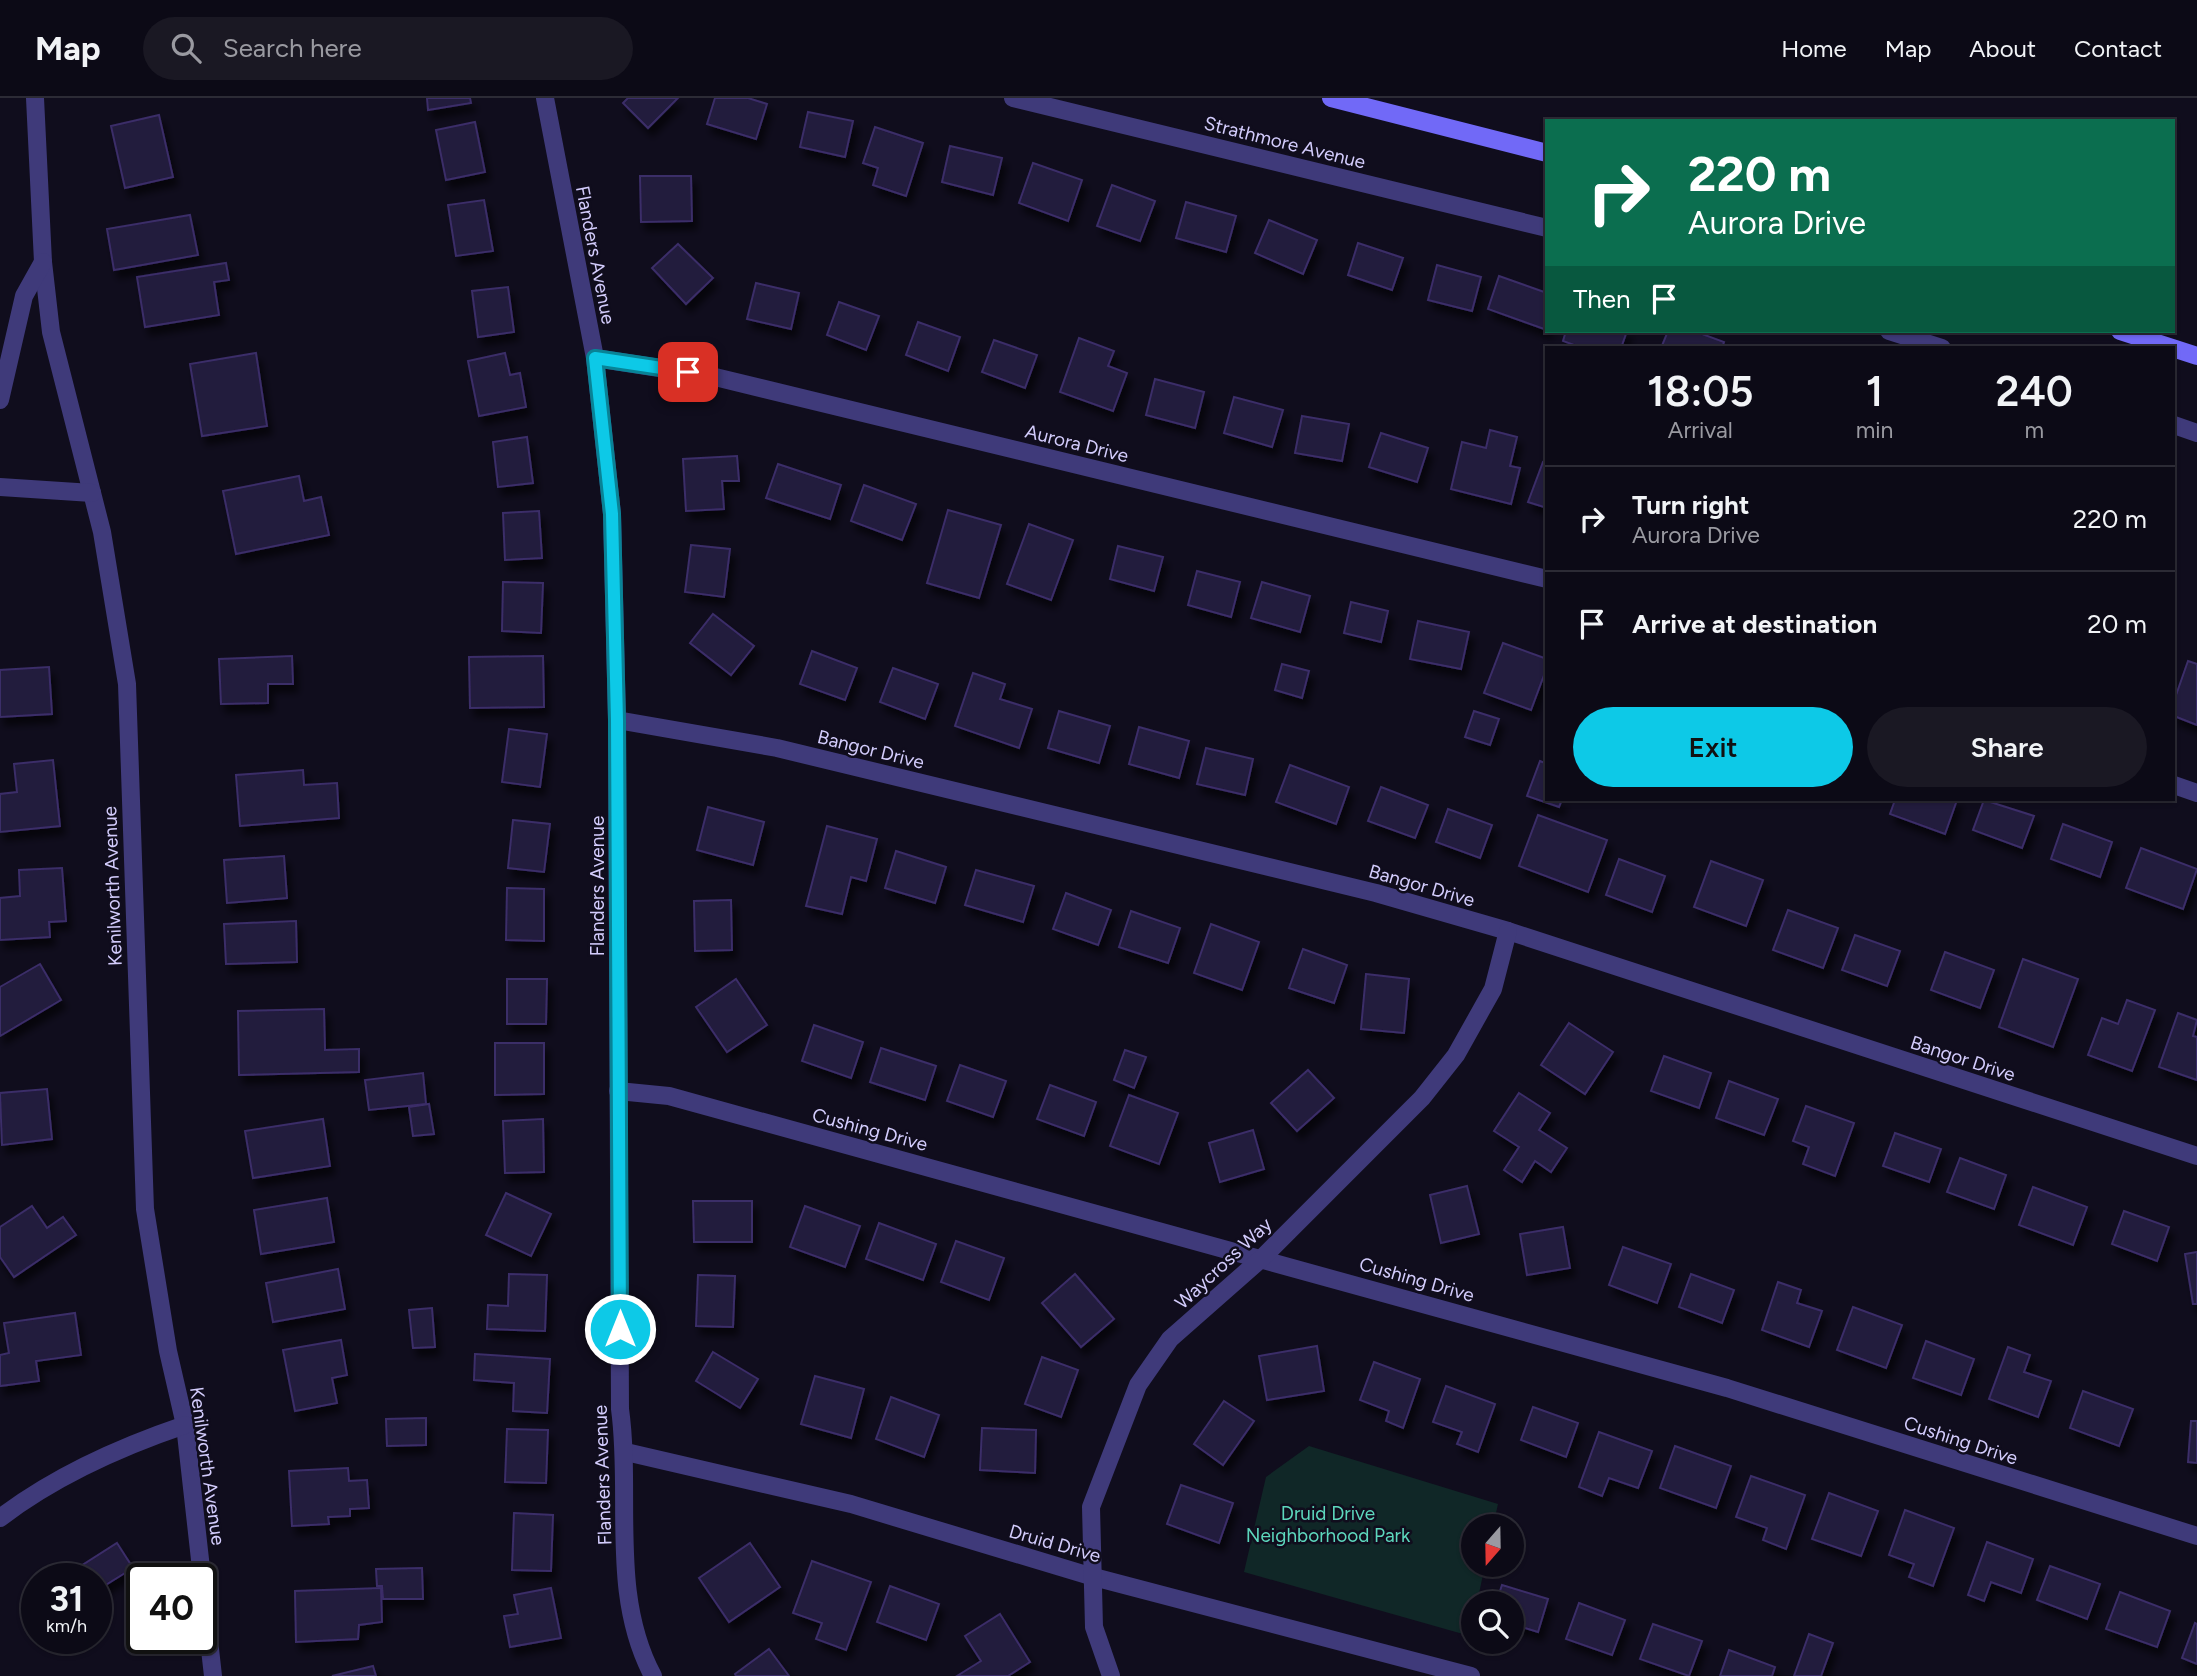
<!DOCTYPE html>
<style>
:root{--surface:#0c0a16;--page:#1a1823;--text:#f1f3f6;--muted:#9a9aa1;--line:#2c2b35;--accent:#0dc9e7}
body{margin:0;font-family:Figtree,sans-serif;background:var(--page);color:var(--text);height:100vh;display:flex;flex-direction:column;font-size:26px;white-space:nowrap}
*{box-sizing:border-box;margin:0}
p{font-size:23px;color:var(--muted)}
.icon{flex:none;width:38px;height:38px;fill:none;stroke:currentColor;stroke-width:2;stroke-linecap:round;stroke-linejoin:round}
.map{position:relative;flex:1;overflow:hidden}
.drawer{position:absolute;left:1545px;top:248px;width:630px;height:455px;display:flex;flex-direction:column;background:var(--surface);border-radius:0px;box-shadow:0 2px 5px #0004,0 0 0 2px var(--line)}
.drawer>*{flex:none}
.top-card{position:absolute;left:1545px;top:21px;width:630px;height:214px;border-radius:0px;box-shadow:0 2px 5px #0004,0 0 0 2px var(--line);background:#0b6e4f;color:#fff;overflow:hidden}
.needle{width:46px;rotate:200deg}
.buttons{position:absolute;left:1461px;top:1416px;display:grid;gap:14px}
.buttons a{display:grid;place-items:center;width:63px;height:63px;border-radius:50%;background:var(--surface);box-shadow:0 2px 5px #0004,0 0 0 2px var(--line);font-size:35px}
.speed{position:absolute;left:21px;top:1465px;display:flex;gap:14px;font-size:35px;font-weight:700;text-align:center}
.speed>*{display:grid;place-content:center;width:91px;height:91px;border-radius:50%;background:var(--surface);box-shadow:0 2px 5px #0004,0 0 0 2px var(--line);line-height:1}
.speed small{font-size:18px;font-weight:400}
.speed .limit{border:4px solid #111;border-radius:10px;background:#fff;color:#111}
.pin{position:absolute;display:grid;place-items:center;width:60px;height:60px;color:#fff;margin:-30px;border-radius:14px;box-shadow:0 4px 10px #0006}
.me{position:absolute;width:77px;margin:-38px;rotate:0deg;stroke-linejoin:round;filter:drop-shadow(0 0 5px #0008)}
.turn{display:flex;align-items:center;gap:24px;height:147px;padding:0 28px;font-size:32px}
.turn .icon{width:91px;height:91px;stroke-width:2.5}
.turn b{display:block;font-size:49px;line-height:60px}
.then{display:flex;align-items:center;height:66px;padding:0 28px;background:#0003;gap:14px;font-size:26px}
.eta{display:flex;justify-content:space-evenly;align-items:center;height:119px;text-align:center}
.eta b{font-size:42px;font-weight:600;line-height:49px}
.primary-button{display:flex;gap:14px;margin-top:auto;padding:14px 28px}
.primary-button a{flex:1;height:80px;border-radius:42px;background:var(--accent);color:#111;font-size:28px;font-weight:600;line-height:80px;text-align:center}
.primary-button a+a{background:var(--page);color:var(--text)}
ul{padding:0;list-style:none}
li{display:flex;align-items:center;gap:21px;height:105px;padding:0 28px;border-top:2px solid var(--line)}
li div{flex:1}
li b{display:block;font-size:26px}
li em{font-style:normal}
header{display:flex;align-items:center;gap:42px;box-sizing:border-box;height:98px;padding:0 35px;background:var(--surface);border-bottom:2px solid var(--line)}
header strong{font-size:33px}
nav{display:flex;gap:38px;margin-inline-start:auto;font-size:24px}
.search{width:490px;height:63px;background:var(--page);display:flex;align-items:center;gap:18px;box-sizing:border-box;padding:0 24px;border-radius:38px;color:var(--muted);font-size:26px}
.map>svg:first-child{display:block}
.green{fill:#102727}
.building{fill:#221a3d;stroke:#3b2d68;stroke-width:2;filter:url(#shadow)}
.lines{fill:none;stroke-linecap:round;stroke-linejoin:round}
.minor{stroke:#3f3a7a;stroke-width:18}
.tertiary{stroke:#3f3a7a;stroke-width:18}
.secondary{stroke:#7169f7;stroke-width:18}
.route-casing{stroke:#088396;stroke-width:18}
.route{stroke:#0dc9e7;stroke-width:12}
.labels{text-anchor:middle;stroke-width:5;stroke-linejoin:round;paint-order:stroke}
.street-label{font-size:19px;fill:#d3ccfc;stroke:#100d1d}
.park-label{font-size:19px;fill:#5dd7bd;stroke:#100d1d}
</style>
<header>
<strong>Map</strong>
<div class="search"><svg class="icon" aria-label="search" viewBox="0 0 24 24"><circle cx="10" cy="10" r="6"/><path d="M15 15l6 6"/></svg>Search here</div>
<nav><a>Home</a><a>Map</a><a>About</a><a>Contact</a></nav>
</header>
<div class="map">
<svg width="2197" height="1578" viewBox="0 0 2197 1578">
<defs>
<filter id="shadow"><feDropShadow dx="4.5" dy="8" stdDeviation="3.5" flood-color="#0009"/></filter>
</defs>
<rect width="100%" height="100%" fill="#100d1d"/>
<path class="green" d="M1309 1348 1498 1406 1493 1428H1474V1466L1485 1467 1477 1505H1474L1470 1538 1244 1474 1266 1379Z"/>
<g class="building">
<path d="M427 0H470L471 5 428 12Z"/>
<path d="M628 0H678L648 30 623 5Z"/>
<path d="M715 0H748L767 6 756 41 707 26Z"/>
<path d="M808 14 853 23 845 59 800 49Z"/>
<path d="M159 17 173 79 125 90 111 28Z"/>
<path d="M475 24 485 74 446 82 436 32Z"/>
<path d="M875 29 923 45 906 98 873 87 878 70 863 65Z"/>
<path d="M950 48 1002 60 993 97 942 84Z"/>
<path d="M1033 65 1082 82 1068 123 1019 105Z"/>
<path d="M640 78H691L692 123 641 124Z"/>
<path d="M1112 87 1155 103 1140 143 1097 128Z"/>
<path d="M484 102 493 153 456 158 448 107Z"/>
<path d="M1186 104 1236 118 1226 154 1176 140Z"/>
<path d="M190 117 198 157 114 172 107 131Z"/>
<path d="M1269 122 1317 142 1303 176 1255 155Z"/>
<path d="M1358 145 1403 160 1392 192 1348 177Z"/>
<path d="M678 146 713 180 686 206 652 170Z"/>
<path d="M226 165 229 182 214 184 219 217 145 229 137 179Z"/>
<path d="M1437 167 1481 179 1472 213 1428 202Z"/>
<path d="M1499 178 1547 195V232L1488 211Z"/>
<path d="M756 185 799 195 791 231 747 221Z"/>
<path d="M508 189 514 234 478 239 472 193Z"/>
<path d="M839 204 879 218 866 252 827 237Z"/>
<path d="M918 224 960 239 948 273 906 257Z"/>
<path d="M1566 233H1627L1621 250H1582L1563 243Z"/>
<path d="M1668 233H1694L1724 244 1722 250H1661Z"/>
<path d="M1079 240 1114 253 1108 268 1127 275 1113 313 1060 294Z"/>
<path d="M994 242 1037 257 1025 290 982 274Z"/>
<path d="M256 255 267 328 202 338 190 266Z"/>
<path d="M505 255 510 277 520 275 526 309 479 318 468 263Z"/>
<path d="M1155 281 1204 294 1195 330 1146 317Z"/>
<path d="M1234 299 1283 312 1272 349 1224 335Z"/>
<path d="M1302 318 1349 326 1342 363 1295 355Z"/>
<path d="M1490 332 1517 339 1510 368 1520 370 1511 406 1451 391 1462 344 1486 350Z"/>
<path d="M1381 335 1428 350 1417 384 1369 369Z"/>
<path d="M527 339 533 385 498 389 493 344Z"/>
<path d="M737 358 739 383H722L724 411 686 413 683 361Z"/>
<path d="M1543 364 1547 365V410L1528 404Z"/>
<path d="M778 366 841 387 830 421 766 400Z"/>
<path d="M299 378 304 403 321 399 329 437 236 456 223 393Z"/>
<path d="M864 387 916 406 902 442 851 423Z"/>
<path d="M948 412 1001 427 979 500 927 485Z"/>
<path d="M539 413 542 460 505 462 503 415Z"/>
<path d="M1029 426 1073 442 1051 502 1007 486Z"/>
<path d="M691 447 730 451 724 499 685 494Z"/>
<path d="M1118 448 1163 459 1154 493 1110 481Z"/>
<path d="M1197 473 1240 484 1231 519 1188 507Z"/>
<path d="M503 484 543 485 541 535 502 533Z"/>
<path d="M1262 484 1310 498 1300 534 1251 520Z"/>
<path d="M1351 504 1388 513 1381 544 1344 535Z"/>
<path d="M713 516 754 548 731 577 690 545Z"/>
<path d="M1418 523 1469 534 1461 571 1410 561Z"/>
<path d="M1503 545 1547 561V569L1531 612 1484 595Z"/>
<path d="M812 553 857 570 845 602 800 586Z"/>
<path d="M292 558 293 586H268V605L221 606 219 561Z"/>
<path d="M543 558 544 609 470 610 469 559Z"/>
<path d="M2188 563 2197 566V627L2174 618V603Z"/>
<path d="M1282 566 1309 573 1302 600 1275 592Z"/>
<path d="M49 569 52 616 0 619V572Z"/>
<path d="M893 570 938 586 925 621 880 604Z"/>
<path d="M973 575 1005 586 1000 601 1032 611 1019 650 955 628Z"/>
<path d="M1059 613 1110 628 1099 665 1048 650Z"/>
<path d="M1474 613 1499 621 1490 647 1465 639Z"/>
<path d="M1139 629 1189 643 1179 680 1129 666Z"/>
<path d="M509 631 547 636 540 689 502 684Z"/>
<path d="M1206 650 1253 661 1245 697 1197 686Z"/>
<path d="M53 662 60 728 0 734V696L17 694 14 666Z"/>
<path d="M1540 663 1547 666V702H1562L1559 709 1527 698Z"/>
<path d="M1290 667 1349 689 1336 726 1276 704Z"/>
<path d="M303 672 304 687 337 685 339 720 240 728 236 677Z"/>
<path d="M1381 689 1428 707 1415 740 1368 723Z"/>
<path d="M1895 702H1957L1945 736 1890 716Z"/>
<path d="M1984 702 2034 718 2022 750 1973 732Z"/>
<path d="M708 709 764 724 753 767 697 752Z"/>
<path d="M1448 711 1492 727 1480 760 1436 744Z"/>
<path d="M1538 717 1607 742 1588 794 1519 768Z"/>
<path d="M513 722 550 726 544 774 508 770Z"/>
<path d="M2063 726 2112 744 2100 779 2051 761Z"/>
<path d="M827 728 877 741 866 783 851 779 842 816 806 808Z"/>
<path d="M2141 750 2197 771 2183 811 2126 790Z"/>
<path d="M896 753 946 769 935 805 885 790Z"/>
<path d="M284 758 287 800 227 805 224 762Z"/>
<path d="M1619 761 1665 778 1652 814 1606 797Z"/>
<path d="M1711 763 1763 782 1746 828 1694 809Z"/>
<path d="M62 770 66 823 49 824 50 839 0 842V800L20 798 19 772Z"/>
<path d="M976 772 1034 788 1023 824 965 807Z"/>
<path d="M507 790 544 791V843L506 842Z"/>
<path d="M1066 795 1111 812 1098 847 1053 831Z"/>
<path d="M731 802 732 852 695 853 694 803Z"/>
<path d="M1788 812 1838 830 1823 870 1773 852Z"/>
<path d="M1131 813 1180 830 1168 865 1119 849Z"/>
<path d="M296 823 297 864 226 866 224 826Z"/>
<path d="M1211 826 1259 844 1242 892 1194 875Z"/>
<path d="M1855 837 1900 853 1887 888 1842 872Z"/>
<path d="M1303 851 1347 867 1334 905 1289 890Z"/>
<path d="M1945 854 1994 872 1980 910 1931 892Z"/>
<path d="M2023 861 2078 881 2053 949 1999 929Z"/>
<path d="M40 866 61 902 0 938V889Z"/>
<path d="M1366 876 1409 881 1404 935 1361 931Z"/>
<path d="M507 881H547L546 926H507Z"/>
<path d="M736 881 767 927 727 954 696 909Z"/>
<path d="M2127 902 2155 912 2132 973 2088 957 2102 920 2118 926Z"/>
<path d="M324 911 325 952 359 951V974L239 977 238 913Z"/>
<path d="M2178 915 2197 922 2193 938 2197 939V982L2159 969Z"/>
<path d="M1569 925 1613 954 1585 996 1541 967Z"/>
<path d="M814 927 863 944 851 980 802 963Z"/>
<path d="M495 945H544V996L495 997Z"/>
<path d="M881 950 936 968 925 1002 870 984Z"/>
<path d="M1125 952 1146 959 1134 990 1114 982Z"/>
<path d="M1664 958 1711 975 1699 1010 1651 993Z"/>
<path d="M960 967 1006 983 993 1019 947 1003Z"/>
<path d="M1308 972 1334 1000 1297 1033 1271 1005Z"/>
<path d="M423 975 426 1006 369 1012 365 982Z"/>
<path d="M1729 983 1778 1001 1764 1037 1716 1020Z"/>
<path d="M1050 987 1096 1004 1084 1038 1037 1021Z"/>
<path d="M47 991 52 1041 2 1047 0 995Z"/>
<path d="M1519 995 1550 1015 1539 1032 1567 1050 1551 1074 1535 1063 1522 1084 1504 1072 1519 1049 1494 1033Z"/>
<path d="M1129 997 1178 1015 1159 1066 1110 1048Z"/>
<path d="M429 1006 434 1036 413 1038 409 1009Z"/>
<path d="M1806 1008 1854 1025 1835 1078 1803 1066 1809 1049 1793 1043Z"/>
<path d="M323 1021 330 1068 253 1080 245 1033Z"/>
<path d="M543 1021 544 1074 505 1075 503 1023Z"/>
<path d="M1253 1032 1264 1071 1220 1084 1209 1045Z"/>
<path d="M1895 1035 1941 1051 1929 1084 1883 1068Z"/>
<path d="M1960 1060 2006 1077 1994 1111 1947 1094Z"/>
<path d="M1467 1088 1479 1136 1441 1145 1430 1097Z"/>
<path d="M2033 1089 2087 1109 2073 1147 2019 1127Z"/>
<path d="M506 1095 551 1116 531 1158 486 1137Z"/>
<path d="M327 1100 334 1144 261 1156 254 1112Z"/>
<path d="M693 1103H752V1144H694Z"/>
<path d="M32 1108 47 1130 63 1119 76 1137 14 1179 0 1159V1129Z"/>
<path d="M805 1108 860 1128 845 1169 790 1149Z"/>
<path d="M2124 1113 2169 1129 2157 1163 2112 1146Z"/>
<path d="M879 1125 936 1146 923 1182 866 1161Z"/>
<path d="M1563 1129 1570 1170 1527 1177 1520 1136Z"/>
<path d="M956 1143 1004 1160 989 1202 941 1184Z"/>
<path d="M1623 1149 1671 1166 1657 1205 1609 1187Z"/>
<path d="M2197 1154V1206H2193L2185 1156Z"/>
<path d="M338 1171 345 1211 273 1224 266 1185Z"/>
<path d="M509 1176 547 1177 545 1233 487 1231 488 1207 508 1208Z"/>
<path d="M1075 1176 1114 1221 1081 1249 1042 1205Z"/>
<path d="M1691 1176 1734 1192 1722 1225 1679 1209Z"/>
<path d="M698 1177 735 1178 733 1229 696 1228Z"/>
<path d="M1778 1184 1801 1192 1797 1205 1822 1213 1809 1249 1762 1232Z"/>
<path d="M1853 1209 1902 1227 1886 1270 1837 1252Z"/>
<path d="M432 1210 435 1249 413 1250 409 1212Z"/>
<path d="M75 1215 81 1257 36 1263 39 1283 0 1288V1257L9 1255 4 1225Z"/>
<path d="M341 1242 347 1277 332 1280 337 1305 295 1313 283 1252Z"/>
<path d="M1926 1243 1974 1261 1961 1297 1913 1280Z"/>
<path d="M1317 1248 1324 1293 1267 1302 1259 1258Z"/>
<path d="M2008 1249 2030 1257 2024 1274 2051 1283 2038 1319 1989 1301Z"/>
<path d="M713 1254 758 1281 740 1310 696 1283Z"/>
<path d="M475 1256 550 1261 547 1315 513 1313 514 1285 474 1282Z"/>
<path d="M1042 1259 1078 1272 1061 1319 1025 1306Z"/>
<path d="M1374 1264 1420 1281 1403 1330 1386 1323 1389 1313 1360 1302Z"/>
<path d="M815 1278 864 1291 851 1340 801 1326Z"/>
<path d="M1446 1288 1495 1306 1478 1354 1457 1346 1462 1334 1433 1324Z"/>
<path d="M2083 1293 2133 1311 2119 1348 2070 1330Z"/>
<path d="M891 1299 939 1317 924 1359 876 1341Z"/>
<path d="M1224 1303 1254 1323 1223 1367 1194 1346Z"/>
<path d="M1533 1309 1578 1325 1566 1359 1521 1342Z"/>
<path d="M426 1320V1347L387 1348 386 1321Z"/>
<path d="M2191 1323H2197V1365L2188 1364Z"/>
<path d="M982 1330 1036 1332 1035 1375 980 1372Z"/>
<path d="M507 1331 548 1332 546 1385 505 1384Z"/>
<path d="M1599 1334 1652 1353 1638 1390 1609 1380 1602 1398 1579 1389Z"/>
<path d="M1675 1348 1731 1368 1716 1410 1660 1390Z"/>
<path d="M348 1370 349 1383 367 1382 369 1410 350 1411V1418L328 1419 329 1426 292 1428 289 1373Z"/>
<path d="M1751 1378 1805 1397 1786 1451 1763 1442 1767 1430 1736 1419Z"/>
<path d="M1181 1387 1233 1405 1219 1445 1167 1426Z"/>
<path d="M1829 1395 1878 1413 1861 1458 1812 1441Z"/>
<path d="M1905 1412 1954 1430 1933 1488 1909 1479 1914 1466 1889 1457Z"/>
<path d="M514 1415 553 1417 551 1473 512 1472Z"/>
<path d="M1987 1444 2033 1461 2021 1495 1991 1484 1984 1503 1968 1497Z"/>
<path d="M117 1445 133 1470 96 1493V1480H62Z"/>
<path d="M750 1445 780 1489 729 1524 699 1480Z"/>
<path d="M812 1463 871 1484 846 1552 816 1541 822 1525 793 1515Z"/>
<path d="M2050 1468 2100 1486 2087 1521 2037 1502Z"/>
<path d="M422 1470 423 1501H383L382 1488H377L376 1471Z"/>
<path d="M1502 1487 1548 1501 1538 1534 1512 1526V1505H1496Z"/>
<path d="M890 1488 939 1506 926 1542 877 1524Z"/>
<path d="M381 1490 382 1524 359 1527 358 1541 296 1544 295 1493Z"/>
<path d="M551 1490 561 1540 510 1549 504 1518 518 1516 514 1497Z"/>
<path d="M2120 1494 2170 1513 2157 1549 2106 1531Z"/>
<path d="M1579 1505 1625 1522 1612 1557 1566 1541Z"/>
<path d="M1000 1516 1030 1564 1008 1578H957L981 1563 965 1538Z"/>
<path d="M2195 1525 2197 1526V1566L2182 1560Z"/>
<path d="M1653 1526 1702 1543 1689 1578 1640 1561Z"/>
<path d="M1809 1536 1833 1545 1821 1578H1794Z"/>
<path d="M769 1551 789 1578H736L735 1576Z"/>
<path d="M1729 1552 1775 1569 1772 1578H1720Z"/>
<path d="M373 1568 376 1578H332Z"/>
</g>
<g class="lines">
<g class="minor">
<path d="M35 0 43 164 51 234 102 434 127 586 145 1111 168 1253 185 1327 213 1578"/>
<path d="M1013 0 1547 130"/>
<path d="M1889 233 1942 250"/>
<path d="M595 260 711 278 1547 481"/>
<path d="M0 302 24 198 43 164"/>
<path d="M2174 327 2197 335"/>
<path d="M0 389 92 395"/>
<path d="M617 622 777 650 1376 795 1508 833 2197 1058"/>
<path d="M2174 687 2197 695"/>
<path d="M618 993 669 998 1727 1290 2197 1438"/>
<path d="M626 1354 851 1406 1090 1478 1471 1578"/>
<path d="M0 1420C55 1378 120 1349 185 1327"/>
<path d="M1111 1578 1094 1529 1091 1409 1138 1287 1170 1241 1262 1160 1422 1000 1456 957 1493 891 1508 833"/>
</g>
<path class="tertiary" d="M545 0 595 260 612 416 617 622 620 1311C632 1398 609 1496 653 1578"/>
<g class="secondary">
<path d="M1331 0 1547 55"/>
<path d="M2120 233 2197 258"/>
</g>
</g>
<g class="lines">
<defs>
<path id="route" d="M620 1231 617 622 612 416 595 260 688 274"/>
</defs>
<use href="#route" class="route-casing"/>
<use href="#route" class="route"/>
</g>
<g class="labels">
<g class="street-label">
<text transform="translate(1285 44) rotate(14)" y="7">Strathmore Avenue</text>
<text transform="translate(596 157) rotate(79)" y="7">Flanders Avenue</text>
<text transform="translate(1077 345) rotate(14)" y="7">Aurora Drive</text>
<text transform="translate(871 651) rotate(14)" y="7">Bangor Drive</text>
<text transform="translate(1422 787) rotate(16)" y="7">Bangor Drive</text>
<text transform="translate(112 788) rotate(-92)" y="7">Kenilworth Avenue</text>
<text transform="translate(597 788) rotate(-90)" y="7">Flanders Avenue</text>
<text transform="translate(1963 960) rotate(18)" y="7">Bangor Drive</text>
<text transform="translate(870 1031) rotate(15)" y="7">Cushing Drive</text>
<text transform="translate(1223 1165) rotate(-43)" y="7">Waycross Way</text>
<text transform="translate(1417 1181) rotate(16)" y="7">Cushing Drive</text>
<text transform="translate(1961 1342) rotate(18)" y="7">Cushing Drive</text>
<text transform="translate(208 1368) rotate(82)" y="7">Kenilworth Avenue</text>
<text transform="translate(602 1377) rotate(-92)" y="7">Flanders Avenue</text>
<text transform="translate(1055 1445) rotate(16)" y="7">Druid Drive</text>
</g>
<g class="park-label">
<text x="1328" y="1422">Druid Drive<tspan x="1328" dy="22">Neighborhood Park</tspan></text>
</g>
</g>
</svg>
<div class="buttons">
<a><svg class="needle" viewBox="-14 -14 28 28"><path d="M0-13l5 13h-10z" fill="#e53935"/><path d="M0 13l5-13h-10z" fill="#9a9aa1"/></svg></a>
<a><svg class="icon" aria-label="search" viewBox="0 0 24 24"><circle cx="10" cy="10" r="6"/><path d="M15 15l6 6"/></svg></a>
</div>
<div class="speed"><div>31<small>km/h</small></div><div class="limit">40</div></div>
<div class="pin" style="left:688px;top:274px;background:#d93025"><svg class="icon" aria-label="arrive" viewBox="0 0 24 24"><path d="M6 21V4h12l-3 4 3 4H6"/></svg></div>
<svg class="me" style="left:620px;top:1231px" viewBox="-20 -20 40 40"><circle r="17" fill="#0dc9e7" stroke="#fff" stroke-width="3"/><path d="M0-11L8 9 0 5-8 9z" fill="#fff"/></svg>
<div class="top-card">
<div class="turn"><svg class="icon" aria-label="right" viewBox="0 0 24 24"><path d="M7 20v-9h11M14 6l5 5-5 5"/></svg><div><b>220 m</b>Aurora Drive</div></div>
<div class="then">Then<svg class="icon" aria-label="arrive" viewBox="0 0 24 24"><path d="M6 21V4h12l-3 4 3 4H6"/></svg></div>
</div>
<section class="drawer">
<div class="eta">
<div><b>18:05</b><p>Arrival</p></div>
<div><b>1</b><p>min</p></div>
<div><b>240</b><p>m</p></div>
</div>
<ul>
<li><svg class="icon" aria-label="right" viewBox="0 0 24 24"><path d="M7 20v-9h11M14 6l5 5-5 5"/></svg><div><b>Turn right</b><p>Aurora Drive</p></div><em>220 m</em></li>
<li><svg class="icon" aria-label="arrive" viewBox="0 0 24 24"><path d="M6 21V4h12l-3 4 3 4H6"/></svg><div><b>Arrive at destination</b></div><em>20 m</em></li>
</ul>
<div class="primary-button"><a>Exit</a><a>Share</a></div>
</section>
</div>
